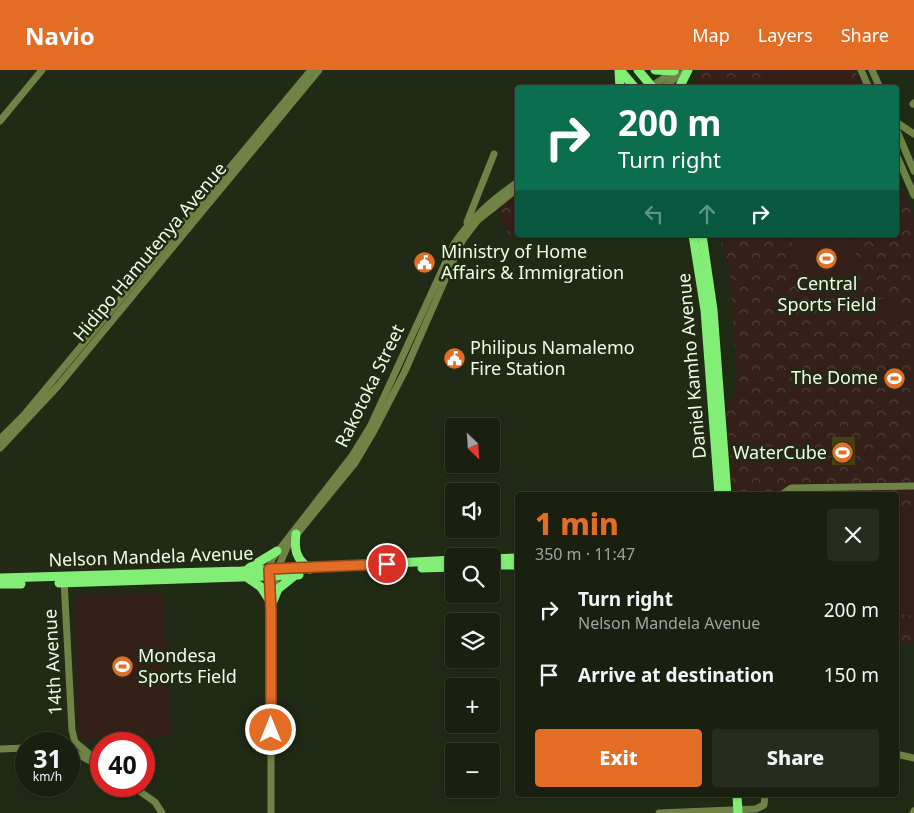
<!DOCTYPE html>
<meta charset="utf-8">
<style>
:root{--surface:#192010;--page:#262d1e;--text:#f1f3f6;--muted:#9fa39f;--line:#373e30;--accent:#e46d26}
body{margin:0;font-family:"Noto Sans",sans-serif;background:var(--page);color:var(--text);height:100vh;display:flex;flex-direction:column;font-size:19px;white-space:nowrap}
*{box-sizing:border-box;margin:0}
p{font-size:16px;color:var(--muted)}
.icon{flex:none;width:28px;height:28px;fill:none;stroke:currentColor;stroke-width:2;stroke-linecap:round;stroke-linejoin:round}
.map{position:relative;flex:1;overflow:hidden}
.details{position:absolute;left:515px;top:422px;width:384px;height:305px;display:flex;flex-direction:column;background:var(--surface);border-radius:5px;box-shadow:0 1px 4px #0004,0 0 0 1px var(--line)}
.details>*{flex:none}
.top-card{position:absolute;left:515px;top:15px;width:384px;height:152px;border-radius:5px;box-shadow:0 1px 4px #0004,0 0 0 1px var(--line);background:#0b6e4f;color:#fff;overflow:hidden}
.needle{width:32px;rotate:155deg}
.controls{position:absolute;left:445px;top:348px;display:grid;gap:10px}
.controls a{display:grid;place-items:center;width:55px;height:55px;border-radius:5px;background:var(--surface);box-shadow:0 1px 4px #0004,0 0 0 1px var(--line);font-size:25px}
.speed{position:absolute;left:15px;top:662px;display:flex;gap:10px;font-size:25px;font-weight:700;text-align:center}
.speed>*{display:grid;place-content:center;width:65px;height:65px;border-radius:50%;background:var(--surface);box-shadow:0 1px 4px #0004,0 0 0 1px var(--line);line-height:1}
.speed small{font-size:12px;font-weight:400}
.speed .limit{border:8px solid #d22;background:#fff;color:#111}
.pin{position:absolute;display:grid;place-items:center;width:42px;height:42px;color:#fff;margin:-21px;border:2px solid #fff;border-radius:50%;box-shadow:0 1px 5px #0007}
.me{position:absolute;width:55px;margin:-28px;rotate:0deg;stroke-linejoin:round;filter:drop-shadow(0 0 4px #0008)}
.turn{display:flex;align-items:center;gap:18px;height:105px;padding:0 20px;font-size:22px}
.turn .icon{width:65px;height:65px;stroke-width:2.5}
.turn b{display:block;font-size:35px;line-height:42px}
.lanes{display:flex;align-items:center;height:48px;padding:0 20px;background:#0003;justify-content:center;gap:25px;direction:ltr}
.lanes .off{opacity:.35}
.round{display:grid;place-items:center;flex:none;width:52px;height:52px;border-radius:5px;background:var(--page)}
.headline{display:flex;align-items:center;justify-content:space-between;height:85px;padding:0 20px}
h1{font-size:30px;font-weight:800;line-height:38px;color:var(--accent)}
.button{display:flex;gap:10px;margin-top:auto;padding:10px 20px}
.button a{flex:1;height:58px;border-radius:5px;background:var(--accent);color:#fff;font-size:20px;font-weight:800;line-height:58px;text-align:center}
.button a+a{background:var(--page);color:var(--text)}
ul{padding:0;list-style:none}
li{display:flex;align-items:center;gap:15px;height:65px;padding:0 20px}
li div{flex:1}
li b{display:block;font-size:19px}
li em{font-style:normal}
header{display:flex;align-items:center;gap:30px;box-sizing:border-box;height:70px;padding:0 25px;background:var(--accent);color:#fff}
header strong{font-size:24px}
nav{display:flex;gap:28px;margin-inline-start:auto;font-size:18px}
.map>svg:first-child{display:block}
.park{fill:url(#park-crowns)}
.pitch{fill:#341f19}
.water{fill:#464113}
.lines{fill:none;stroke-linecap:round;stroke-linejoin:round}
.minor{stroke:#708346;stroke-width:7}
.major{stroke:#82ee76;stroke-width:9}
.route-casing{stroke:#944719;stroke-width:12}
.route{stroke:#e46d26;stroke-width:9}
.labels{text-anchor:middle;stroke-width:5;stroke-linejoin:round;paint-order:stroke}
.street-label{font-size:18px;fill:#f1fbe2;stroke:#212a15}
.poi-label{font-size:18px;fill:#f1fbe2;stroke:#212a15;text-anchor:start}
</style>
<header>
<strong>Navio</strong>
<nav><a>Map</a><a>Layers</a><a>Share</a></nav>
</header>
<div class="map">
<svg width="914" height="743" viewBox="0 0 914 743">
<defs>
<pattern id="park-crowns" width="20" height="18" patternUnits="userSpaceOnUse" patternTransform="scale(1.25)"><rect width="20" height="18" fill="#341f19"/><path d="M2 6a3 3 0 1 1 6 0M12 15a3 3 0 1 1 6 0" fill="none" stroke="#52403a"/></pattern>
</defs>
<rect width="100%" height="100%" fill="#212a15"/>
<g class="park">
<path d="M701 0H855L862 17 693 18Z"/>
<path d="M896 103 914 148V573H896V425H733L726 338 737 319V313L730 204 719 165H896Z"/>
<path d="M517 122V165L510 167 496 142Z"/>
</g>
<g class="pitch">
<path d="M781 0H845L853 17H770L765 7Z"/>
<path d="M790 165H850C853 173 857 180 855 188 851 206 819 215 806 201 797 193 794 176 790 165Z"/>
<path d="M900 228 901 247 845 250 844 231Z"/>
<rect x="896" y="436" width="18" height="109"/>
<path d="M164 523 171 666 79 671 75 526Z"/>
</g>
<rect class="water" x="832" y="367" width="23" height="28"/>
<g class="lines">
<g class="minor">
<path d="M861 0 869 18"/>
<path d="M872 0 880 18"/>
<path d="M649 18 676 0"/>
<path d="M662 18 687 0"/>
<path d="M913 34 914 33"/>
<path d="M0 51 42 0"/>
<path d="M896 52 914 64"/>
<path d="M896 59 914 101"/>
<path d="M896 84 914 125"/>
<path d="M467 152 494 84"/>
<path d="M0 369 24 345 311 0"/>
<path d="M0 378 58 316 319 0"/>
<path d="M781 425 791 418 914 416"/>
<path d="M64 510 72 660 75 672 101 694"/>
<path d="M274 525 277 500 288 475 355 393 374 361 405 301 462 171 478 150 518 118"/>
<path d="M0 679 26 678"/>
<path d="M69 679 97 695"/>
<path d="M896 684 914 688"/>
<path d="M132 716 155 732 162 743"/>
<path d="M271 743V541L268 506 272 489 352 386 371 355 454 174C471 148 492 130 518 112"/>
<path d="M659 743 756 739 764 735 765 725"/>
<path d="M913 743 914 741"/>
</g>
<g class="major">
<path d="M619 0 620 18"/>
<path d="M620 0 635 18"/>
<path d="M638 0 653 18"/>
<path d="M655 0 674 1"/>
<path d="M679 18 688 0"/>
<path d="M693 165 705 240 719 425"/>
<path d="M702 165 713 240 727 425"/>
<path d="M296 464C294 480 296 489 310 499"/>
<path d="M491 489 518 488"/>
<path d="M491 495H518"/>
<path d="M249 498 277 481"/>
<path d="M422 498 454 497"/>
<path d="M0 508 241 501 454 490"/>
<path d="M248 508 261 517 270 531"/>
<path d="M59 513 299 505"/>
<path d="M0 514H21"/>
<path d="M273 531 278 519 294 506"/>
<path d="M737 725 738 743"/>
</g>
</g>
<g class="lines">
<defs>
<path id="route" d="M271 660V541L269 499 387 494"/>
</defs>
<use href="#route" class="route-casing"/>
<use href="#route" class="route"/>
</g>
<defs>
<symbol id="stadium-disc" viewBox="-11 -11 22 22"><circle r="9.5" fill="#e46d26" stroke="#212a15"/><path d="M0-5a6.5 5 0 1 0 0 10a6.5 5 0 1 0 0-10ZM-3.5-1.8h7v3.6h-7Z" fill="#fff"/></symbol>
<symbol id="civic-disc" viewBox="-11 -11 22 22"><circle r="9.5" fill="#e46d26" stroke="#212a15"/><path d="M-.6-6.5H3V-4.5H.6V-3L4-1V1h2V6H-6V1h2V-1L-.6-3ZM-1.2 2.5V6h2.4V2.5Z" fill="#fff"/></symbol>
</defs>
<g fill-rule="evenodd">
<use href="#stadium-disc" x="814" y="176" width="25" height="25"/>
<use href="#civic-disc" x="412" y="180" width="25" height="25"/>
<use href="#civic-disc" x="442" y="276" width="25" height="25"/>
<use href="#stadium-disc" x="882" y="296" width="25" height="25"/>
<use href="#stadium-disc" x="830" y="370" width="25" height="25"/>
<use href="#stadium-disc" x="110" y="584" width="25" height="25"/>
</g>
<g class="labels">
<g class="street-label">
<text transform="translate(150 182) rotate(-50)" y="6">Hidipo Hamutenya Avenue</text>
<text transform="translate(692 296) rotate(-95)" y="6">Daniel Kamho Avenue</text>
<text transform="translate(370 316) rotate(-64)" y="6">Rakotoka Street</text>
<text transform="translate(151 487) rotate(-2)" y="6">Nelson Mandela Avenue</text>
<text transform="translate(53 592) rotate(-93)" y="6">14th Avenue</text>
</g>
<g class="poi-label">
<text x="441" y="188">Ministry of Home<tspan x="441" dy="21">Affairs &amp; Immigration</tspan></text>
<text x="827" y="220" text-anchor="middle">Central<tspan x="827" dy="21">Sports Field</tspan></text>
<text x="470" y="284">Philipus Namalemo<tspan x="470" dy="21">Fire Station</tspan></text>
<text x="878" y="314" text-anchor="end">The Dome</text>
<text x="827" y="389" text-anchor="end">WaterCube</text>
<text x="138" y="592">Mondesa<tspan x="138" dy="21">Sports Field</tspan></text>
</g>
</g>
</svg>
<div class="controls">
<a><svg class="needle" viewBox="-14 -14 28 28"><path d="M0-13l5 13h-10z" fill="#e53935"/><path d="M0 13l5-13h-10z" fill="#9fa39f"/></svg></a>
<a><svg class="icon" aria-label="sound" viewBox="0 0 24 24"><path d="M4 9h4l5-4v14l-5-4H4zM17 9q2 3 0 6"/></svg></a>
<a><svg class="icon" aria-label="search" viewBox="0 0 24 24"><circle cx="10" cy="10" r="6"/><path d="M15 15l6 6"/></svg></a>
<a><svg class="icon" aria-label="layers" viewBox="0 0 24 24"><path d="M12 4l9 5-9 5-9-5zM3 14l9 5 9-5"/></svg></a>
<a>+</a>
<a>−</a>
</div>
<div class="speed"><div>31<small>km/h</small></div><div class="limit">40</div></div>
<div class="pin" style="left:387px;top:494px;background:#d93025"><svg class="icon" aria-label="arrive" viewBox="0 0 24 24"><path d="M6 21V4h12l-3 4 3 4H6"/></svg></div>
<svg class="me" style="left:271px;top:660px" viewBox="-20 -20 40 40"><circle r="17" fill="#e46d26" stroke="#fff" stroke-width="3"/><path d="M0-11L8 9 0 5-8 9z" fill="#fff"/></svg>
<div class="top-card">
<div class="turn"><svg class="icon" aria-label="right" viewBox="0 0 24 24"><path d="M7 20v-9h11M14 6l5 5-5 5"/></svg><div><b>200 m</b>Turn right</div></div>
<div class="lanes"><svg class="icon off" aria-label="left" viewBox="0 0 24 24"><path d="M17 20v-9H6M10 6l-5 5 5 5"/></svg><svg class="icon off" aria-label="ahead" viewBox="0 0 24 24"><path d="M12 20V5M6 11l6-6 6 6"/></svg><svg class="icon" aria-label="right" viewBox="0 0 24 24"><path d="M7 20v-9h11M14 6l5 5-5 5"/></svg></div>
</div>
<section class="details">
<div class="headline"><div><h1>1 min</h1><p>350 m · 11:47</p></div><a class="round"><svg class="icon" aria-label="close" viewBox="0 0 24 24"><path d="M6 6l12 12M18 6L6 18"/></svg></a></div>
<ul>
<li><svg class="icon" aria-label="right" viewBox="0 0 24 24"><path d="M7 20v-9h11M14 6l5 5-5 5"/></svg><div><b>Turn right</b><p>Nelson Mandela Avenue</p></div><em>200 m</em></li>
<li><svg class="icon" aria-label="arrive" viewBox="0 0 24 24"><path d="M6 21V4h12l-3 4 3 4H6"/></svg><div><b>Arrive at destination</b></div><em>150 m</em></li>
</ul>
<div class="button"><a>Exit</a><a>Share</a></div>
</section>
</div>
